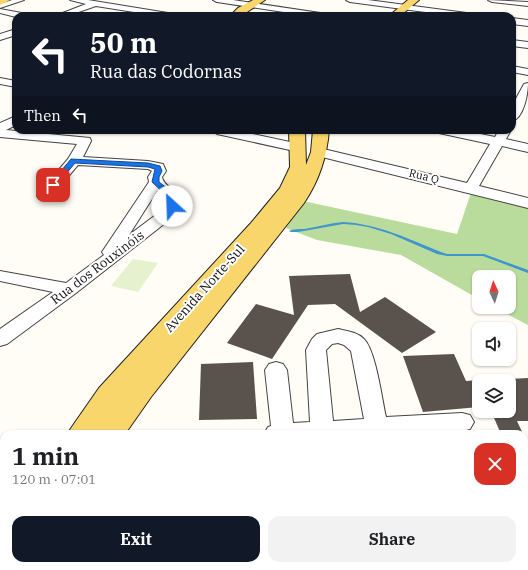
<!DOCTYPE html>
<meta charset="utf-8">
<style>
:root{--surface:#fff;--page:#f2f2f2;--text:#202124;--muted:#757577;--accent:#111827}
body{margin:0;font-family:"IBM Plex Serif",serif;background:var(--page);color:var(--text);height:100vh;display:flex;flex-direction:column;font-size:15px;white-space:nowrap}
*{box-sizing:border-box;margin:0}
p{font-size:13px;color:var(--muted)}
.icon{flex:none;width:22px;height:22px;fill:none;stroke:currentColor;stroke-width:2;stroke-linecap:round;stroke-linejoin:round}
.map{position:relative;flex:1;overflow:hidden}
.drawer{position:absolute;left:0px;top:430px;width:528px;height:140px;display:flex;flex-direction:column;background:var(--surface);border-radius:12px 12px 0 0;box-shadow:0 1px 3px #0004}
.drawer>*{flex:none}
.banner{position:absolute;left:12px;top:12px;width:504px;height:122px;border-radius:12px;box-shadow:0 1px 3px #0004;background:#111827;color:#fff;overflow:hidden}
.needle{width:26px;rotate:356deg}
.fabs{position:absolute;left:472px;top:270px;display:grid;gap:8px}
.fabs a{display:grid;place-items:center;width:44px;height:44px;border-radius:8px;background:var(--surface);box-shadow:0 1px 3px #0004;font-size:20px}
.pin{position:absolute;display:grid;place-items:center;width:34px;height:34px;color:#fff;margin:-17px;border-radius:8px;box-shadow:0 2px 6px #0006}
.me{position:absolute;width:44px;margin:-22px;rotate:335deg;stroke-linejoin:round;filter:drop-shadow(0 0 3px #0008)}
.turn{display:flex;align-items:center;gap:14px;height:84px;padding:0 12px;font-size:18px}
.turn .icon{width:52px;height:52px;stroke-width:2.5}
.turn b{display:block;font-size:28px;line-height:34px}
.then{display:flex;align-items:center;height:38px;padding:0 12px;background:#0003;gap:8px;font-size:15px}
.round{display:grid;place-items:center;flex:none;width:42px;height:42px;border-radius:12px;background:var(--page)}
.headline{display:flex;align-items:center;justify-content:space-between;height:68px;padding:0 12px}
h1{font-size:24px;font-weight:700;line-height:30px}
.action{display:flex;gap:8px;margin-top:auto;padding:8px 12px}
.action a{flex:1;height:46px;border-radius:12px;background:var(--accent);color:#fff;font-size:16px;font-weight:700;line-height:46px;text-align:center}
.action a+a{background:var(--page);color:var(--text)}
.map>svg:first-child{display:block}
.forest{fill:#b9dc9c}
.pitch{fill:#e6f2cf}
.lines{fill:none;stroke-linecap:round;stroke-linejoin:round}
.stream{fill:#3f96cf;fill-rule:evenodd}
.building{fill:#5a524d}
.minor-casing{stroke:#444;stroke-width:2}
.major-casing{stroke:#222;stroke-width:2}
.minor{fill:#fff;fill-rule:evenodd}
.major{fill:#f9d66b;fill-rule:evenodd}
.route{fill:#1a73e8;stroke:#114b97}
.labels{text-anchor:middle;stroke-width:4;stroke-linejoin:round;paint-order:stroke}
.far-street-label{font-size:11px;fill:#111;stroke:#fff}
.street-label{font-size:13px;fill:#111;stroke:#fff}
</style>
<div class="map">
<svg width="528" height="570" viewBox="0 0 528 570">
<rect width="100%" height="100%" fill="#fffdf5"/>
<path class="forest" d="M472 190 528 203V325L494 307H509V277H479V299L401 255 317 240 286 228 303 201 457 234Z"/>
<path class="pitch" d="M133 259 158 263 138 292 111 286Z"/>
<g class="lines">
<path class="stream" d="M343 222C379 224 408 239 441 252L447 254H484L528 270V273L483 256H447L437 254 391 234 368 227 356 225 343 224 298 232H291L289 231C293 229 299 229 304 229 317 227 330 223 343 222Z"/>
</g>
<g class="building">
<path d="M350 274 360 312 385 297 436 332 402 353 335 304 308 305 272 359 227 343 256 304 294 315 289 276Z"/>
<path d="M454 354 466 381 479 380V407L423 412 403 356Z"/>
<path d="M253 362 257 419 199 420 201 364Z"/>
<path d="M528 378V421H517L523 434H501L491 411H509V379Z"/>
</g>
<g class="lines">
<defs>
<g id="minor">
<path d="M12 0H24L0 8V4Z"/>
<path d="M70 0H88L174 14 178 16H159L96 6 67 16H55L86 4Z"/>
<path d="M213 0H233L327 14 331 16H310L217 2Z"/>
<path d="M346 0H368L474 14 478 16H455L350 2Z"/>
<path d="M488 0 528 2V6L492 2Z"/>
<path d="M0 9 27 14 28 16 16 17 0 13Z"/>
<path d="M512 18 528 20V26L512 24Z"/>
<path d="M16 29V35L0 40V34Z"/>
<path d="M512 40 528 42V48L512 46Z"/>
<path d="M512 66 528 69V75L512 72Z"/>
<path d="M0 78 16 81V87L0 84Z"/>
<path d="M528 83C528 93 524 118 512 121V106L524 84Z"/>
<path d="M16 116V125L6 130 90 138 91 141 83 157 148 161 163 164 166 171 162 177C164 187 178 190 180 202L177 210 164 224 76 293 7 344 0 346V329L53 292 0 281V271L66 283 104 255 102 252 149 182 148 177 152 171 148 169 78 165 49 199H39L37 196 39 193 68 159 77 144 0 137V123ZM157 191 164 199 161 211 129 235Z"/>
<path d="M211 130H234L304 145 305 148 299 152 217 134Z"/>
<path d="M437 130H461L495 137 499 130H511L506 139 528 144V152L502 146 479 186 528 198V208L314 155 312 152 314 149 319 148 467 183 490 144 439 133Z"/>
<path d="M338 329C347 331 357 332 364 339 376 351 382 400 386 417L462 413 470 415 474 422 470 429 462 431 421 434H264L268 427 271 426 265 370 269 364 276 362 283 364 287 370 293 423 310 422 306 350 312 339 317 334ZM338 343 344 345 351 351 364 419 333 421 326 350 332 344Z"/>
<rect x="524" y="531" width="4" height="26"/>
<path d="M217 566H260L258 570H218Z"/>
</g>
<g id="major">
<path d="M0 0H10L0 5Z"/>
<path d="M253 0H265L241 16H230L238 8Z"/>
<path d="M408 0H419L400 16H389Z"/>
<path d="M289 130H305L306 165 311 152 313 130H329C327 156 319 181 304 203L151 397 125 434H67L99 388 251 223 280 188 290 167Z"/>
<path d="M6 566H70L69 570H5Z"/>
</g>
</defs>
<use href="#minor" class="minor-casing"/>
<use href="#major" class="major-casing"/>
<use href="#minor" class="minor"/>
<use href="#major" class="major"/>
</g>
<path class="route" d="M71 159 148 163 160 166 162 171 159 177V182C168 189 176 194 175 206L169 207 166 195 152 182 155 169 148 167 75 163 56 186H51V183Z"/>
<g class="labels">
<g class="far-street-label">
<text transform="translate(424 176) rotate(14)" y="4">Rua Q</text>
</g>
<g class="street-label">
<text transform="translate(97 267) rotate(-37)" y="5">Rua dos Rouxinóis</text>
<text transform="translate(204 288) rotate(-48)" y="5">Avenida Norte-Sul</text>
</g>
</g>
</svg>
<div class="fabs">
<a><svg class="needle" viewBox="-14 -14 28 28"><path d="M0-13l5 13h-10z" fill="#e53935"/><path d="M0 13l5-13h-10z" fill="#757577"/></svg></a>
<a><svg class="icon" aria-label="sound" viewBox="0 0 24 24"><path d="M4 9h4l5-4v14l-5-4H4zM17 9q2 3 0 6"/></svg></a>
<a><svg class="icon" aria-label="layers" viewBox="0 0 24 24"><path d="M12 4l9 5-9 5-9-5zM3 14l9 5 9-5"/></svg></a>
</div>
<div class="pin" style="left:53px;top:185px;background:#d93025"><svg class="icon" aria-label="arrive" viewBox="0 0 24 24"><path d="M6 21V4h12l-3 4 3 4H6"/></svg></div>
<svg class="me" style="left:172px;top:206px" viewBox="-20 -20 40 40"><circle r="19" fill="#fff"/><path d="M0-13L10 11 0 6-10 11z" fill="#1a73e8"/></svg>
<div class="banner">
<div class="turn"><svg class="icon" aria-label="left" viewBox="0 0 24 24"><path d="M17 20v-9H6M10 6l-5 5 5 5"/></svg><div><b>50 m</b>Rua das Codornas</div></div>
<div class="then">Then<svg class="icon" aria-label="left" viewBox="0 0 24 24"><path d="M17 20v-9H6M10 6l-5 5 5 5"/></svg></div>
</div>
<section class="drawer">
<div class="headline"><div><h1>1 min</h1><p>120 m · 07:01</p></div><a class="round" style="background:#d93025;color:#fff"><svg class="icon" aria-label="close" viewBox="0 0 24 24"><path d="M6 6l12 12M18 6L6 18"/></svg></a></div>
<div class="action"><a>Exit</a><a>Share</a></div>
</section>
</div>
